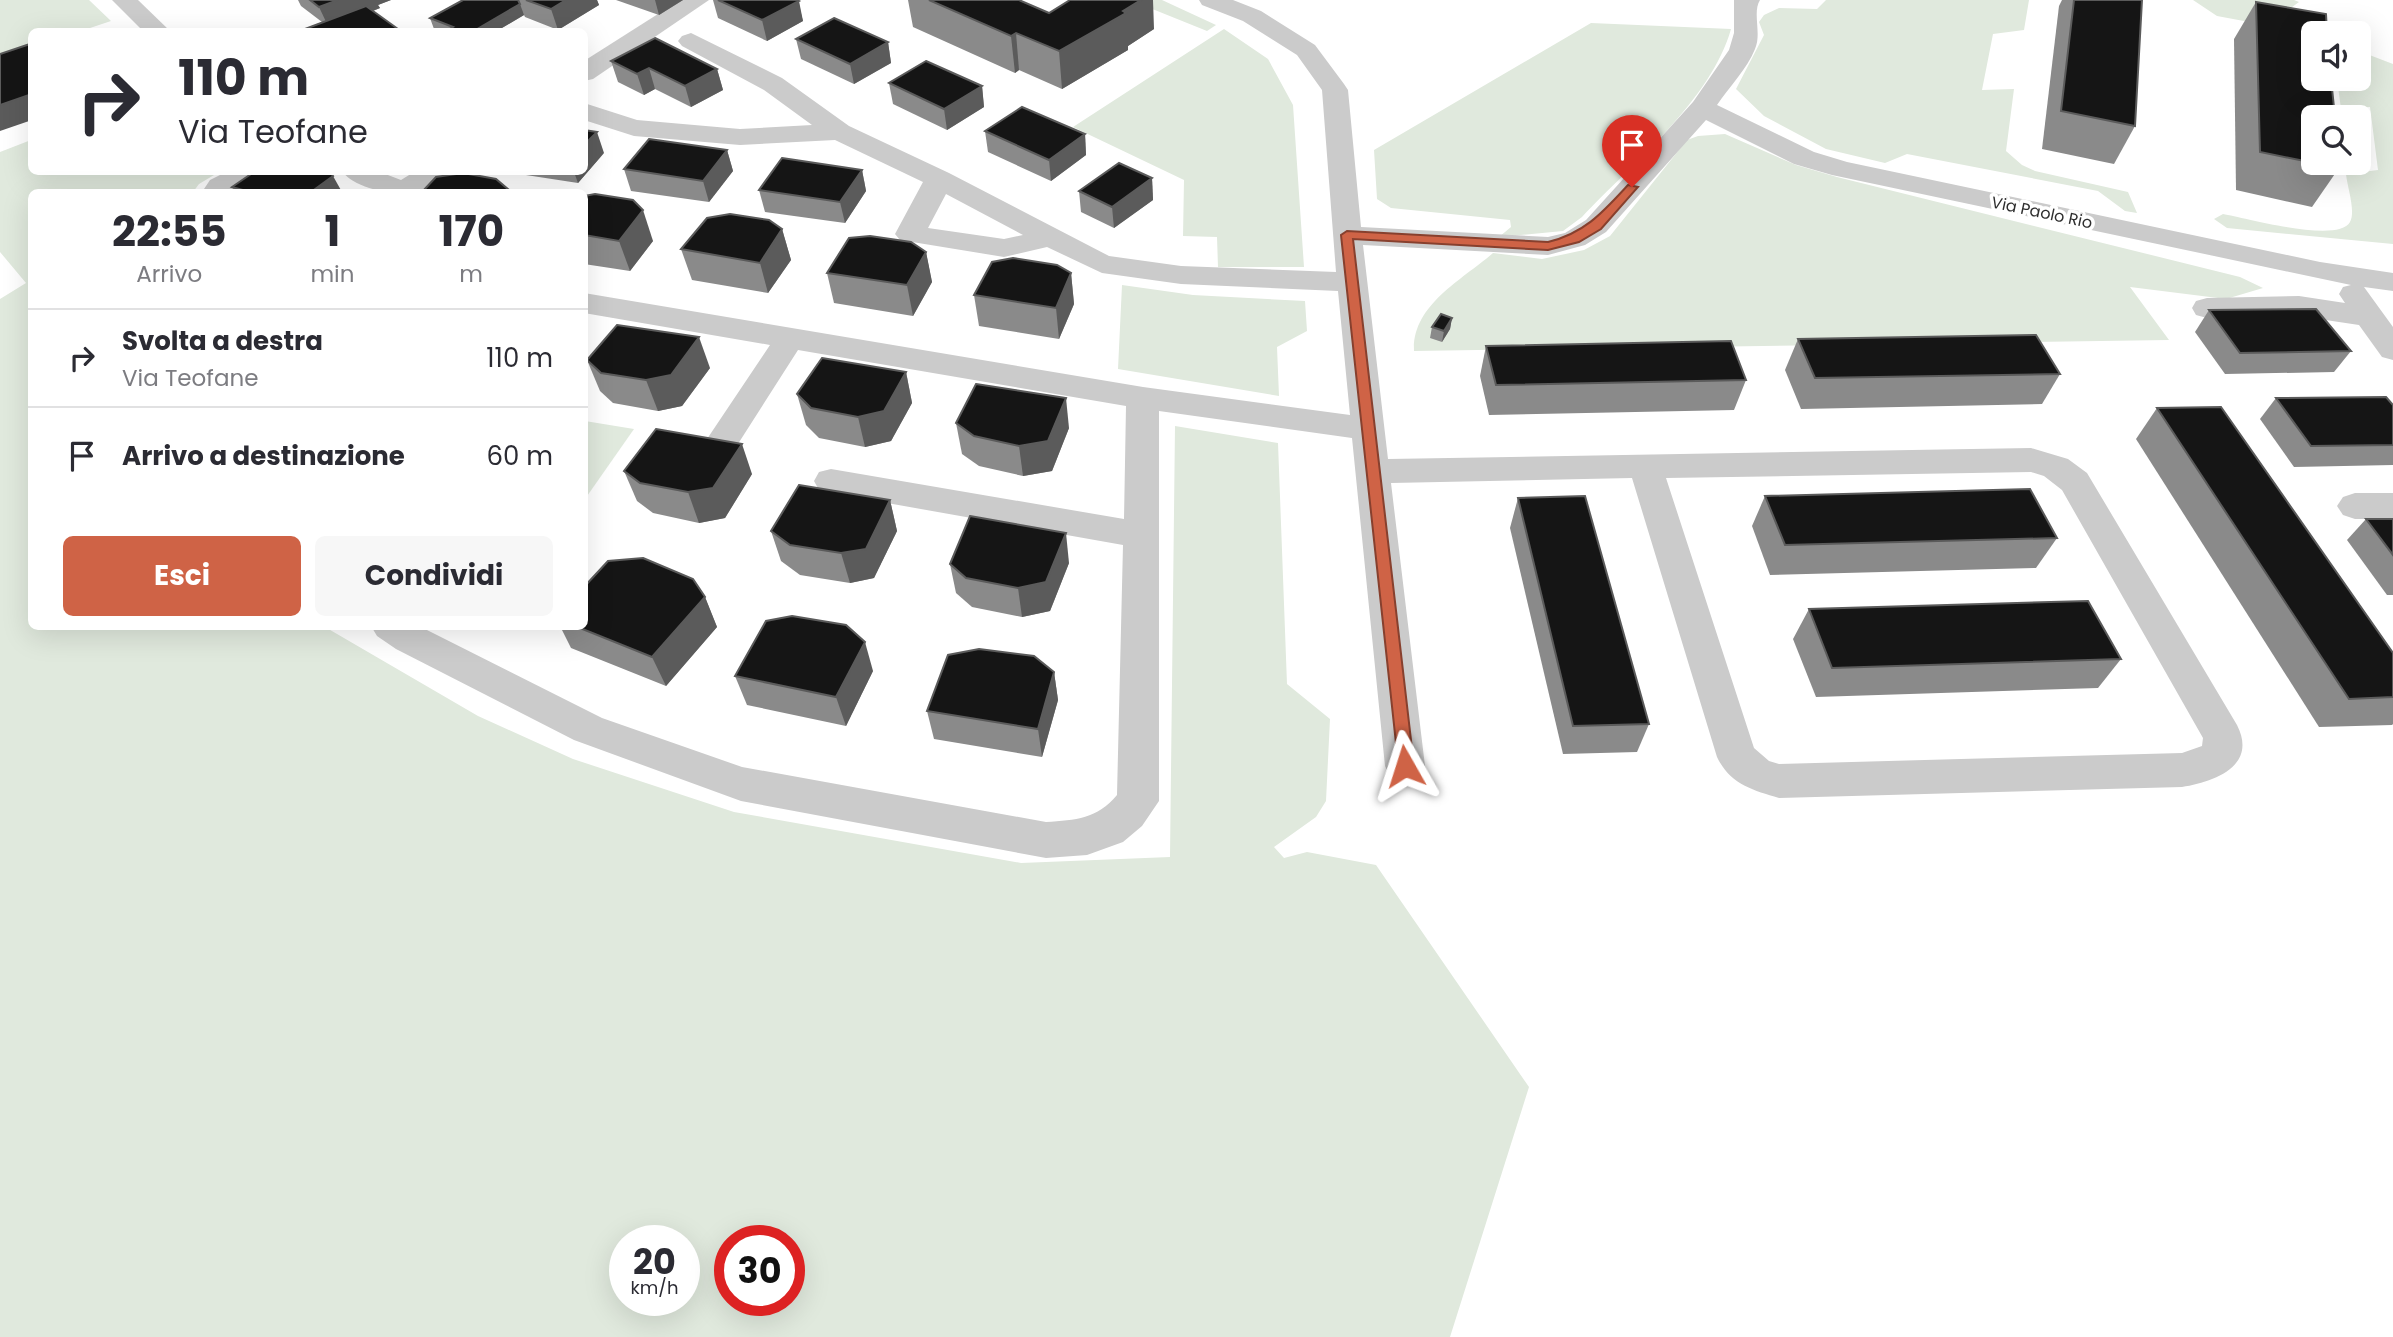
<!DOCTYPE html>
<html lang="it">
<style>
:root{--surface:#fff;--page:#f7f7f7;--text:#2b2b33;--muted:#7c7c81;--line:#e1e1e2;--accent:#cf6346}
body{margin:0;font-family:Poppins,sans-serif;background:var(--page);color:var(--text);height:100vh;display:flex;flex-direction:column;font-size:26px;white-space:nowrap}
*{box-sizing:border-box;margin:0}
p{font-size:23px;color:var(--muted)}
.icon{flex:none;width:38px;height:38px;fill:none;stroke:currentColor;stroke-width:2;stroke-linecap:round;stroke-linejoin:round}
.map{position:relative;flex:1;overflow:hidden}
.panel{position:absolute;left:28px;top:189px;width:560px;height:441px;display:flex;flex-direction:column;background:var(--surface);border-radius:10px;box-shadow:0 7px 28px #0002}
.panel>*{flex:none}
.top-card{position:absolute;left:28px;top:28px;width:560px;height:147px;border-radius:10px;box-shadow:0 7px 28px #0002;background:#fff;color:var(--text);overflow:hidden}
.buttons{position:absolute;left:2301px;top:21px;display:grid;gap:14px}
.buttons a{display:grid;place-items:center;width:70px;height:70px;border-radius:10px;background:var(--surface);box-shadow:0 7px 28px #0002;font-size:35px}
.speed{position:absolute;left:609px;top:1225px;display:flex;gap:14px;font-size:35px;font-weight:700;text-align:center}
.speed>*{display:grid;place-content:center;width:91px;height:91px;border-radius:50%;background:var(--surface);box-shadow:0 7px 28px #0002;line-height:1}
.speed small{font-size:18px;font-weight:400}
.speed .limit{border:10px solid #d22;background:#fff;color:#111}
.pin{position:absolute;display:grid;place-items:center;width:60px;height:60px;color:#fff;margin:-72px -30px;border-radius:50% 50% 50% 0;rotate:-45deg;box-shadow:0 0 7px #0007}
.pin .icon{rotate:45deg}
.me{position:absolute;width:77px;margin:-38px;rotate:354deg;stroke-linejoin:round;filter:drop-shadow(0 0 5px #0008)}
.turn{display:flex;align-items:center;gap:24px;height:147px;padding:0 35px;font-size:32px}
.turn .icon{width:91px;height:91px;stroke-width:2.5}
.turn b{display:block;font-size:49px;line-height:60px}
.eta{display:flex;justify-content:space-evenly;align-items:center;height:119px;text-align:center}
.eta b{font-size:42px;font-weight:700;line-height:49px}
.action{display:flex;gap:14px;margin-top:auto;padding:14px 35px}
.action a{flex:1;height:80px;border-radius:10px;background:var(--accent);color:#fff;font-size:28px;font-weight:700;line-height:80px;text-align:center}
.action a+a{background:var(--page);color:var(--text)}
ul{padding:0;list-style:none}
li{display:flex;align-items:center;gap:21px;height:98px;padding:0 35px;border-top:2px solid var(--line)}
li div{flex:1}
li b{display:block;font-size:26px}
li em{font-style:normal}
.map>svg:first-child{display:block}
.green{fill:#e0e9dd;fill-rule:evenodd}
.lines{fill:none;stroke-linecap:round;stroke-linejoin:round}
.minor{fill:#cbcbcb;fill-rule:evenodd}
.wall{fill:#8a8a8a}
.shaded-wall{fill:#5b5b5b}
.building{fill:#151515;stroke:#5b5b5b;stroke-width:2}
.route{fill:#cf6346;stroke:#87402e;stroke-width:2}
.labels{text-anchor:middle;stroke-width:7;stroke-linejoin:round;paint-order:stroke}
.far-street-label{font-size:16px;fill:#2e2e2e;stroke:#fff}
</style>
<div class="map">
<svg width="2393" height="1337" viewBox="0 0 2393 1337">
<rect width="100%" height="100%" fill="#fff"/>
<g class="green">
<path d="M0 0H89L111 21 81 31 32 32 31 49 0 60Z"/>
<path d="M1130 0H1162L1216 25 1207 31Z"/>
<path d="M1826 0H2029L2024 30 1993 34 1982 90 2014 89 2006 151 2022 165 2035 171 2128 192 2137 213 2125 211 2098 191 1907 154 1885 163 1826 149 1764 116 1736 89 1764 35 1759 22 1764 15 1779 8 1817 9Z"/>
<path d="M2193 0H2294L2299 2 2276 19 2292 30 2217 16Z"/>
<path d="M1591 23 1731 29C1711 100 1632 164 1582 217L1563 231 1499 237 1511 227 1510 220 1391 208 1377 199 1374 150Z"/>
<path d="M1224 29 1268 59 1293 105 1304 267H1218L1217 237 1183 236 1184 180 1073 127Z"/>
<path d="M2359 51 2393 64V244L2227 228 2214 219 2223 214C2246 218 2338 244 2350 222 2356 211 2347 186 2346 174L2378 170 2370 107 2341 109 2337 79H2359Z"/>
<path d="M1725 134 1796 165 1837 177 2240 277 2263 288 2226 299 2130 287 2169 340 1414 351C1412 305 1462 280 1493 253L1542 259 1584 250 1610 236 1687 140 1698 136Z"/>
<path d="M31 140 32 172H219L199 184 193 192H32V626L325 627 478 716 573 759 734 812 1021 863 1170 857 1175 426 1278 443 1287 684 1330 719 1326 801 1316 817 1274 847 1284 858 1307 852 1376 865 1529 1087 1450 1337H0V299L26 283 0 252V152ZM625 1241H684V1300H625ZM730 1241H789V1300H730Z"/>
<path d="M1122 285 1193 295 1305 301 1307 331 1277 347 1279 396 1118 369Z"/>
<path d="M585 421 634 429 585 499 584 421Z"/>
</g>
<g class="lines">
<g class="minor">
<path d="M112 0H138L171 32H144Z"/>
<path d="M680 0H709L593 79 584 81V61Z"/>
<path d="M1199 0H1233L1261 11 1315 45 1344 84 1348 90 1361 227 1548 237 1565 233 1586 220 1693 102 1729 50 1734 33V0H1760C1752 13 1762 33 1755 49 1747 69 1729 87 1717 105L1814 152 1847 162 2320 262 2393 273V291L2364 287 2393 327V360L2382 357 2359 325 2299 316 2207 318 2196 315 2192 308 2196 301 2207 298 2299 296 2345 303 2339 294 2343 287 2351 285 1832 175 1794 164 1706 120 1606 232 1585 245 1548 255 1363 245 1388 459 2031 448 2068 459 2087 473 2237 725C2258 766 2214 782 2182 787L1779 798C1752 790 1730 784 1717 757L1632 478 1391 483 1425 766 1419 778 1405 783 1391 778 1385 766 1352 438 1159 411V801L1142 826 1123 842 1087 855 1046 858 741 801 574 740 396 649 377 636 371 626H419L602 718 742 767 1046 822C1076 820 1097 819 1117 795L1123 545 831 493 819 490 814 481 819 472 831 469 1124 519 1126 406 798 350 736 447 724 451 712 447 707 439 770 345 584 313V293L1143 387 1350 415 1338 291 1181 284 1102 273 1047 247 1004 257 900 240 895 234 923 182 835 140 740 145 634 136 584 120V103L637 120 740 129 812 125 764 90 682 46 678 41 682 36 691 33 782 78 849 126 949 173 1109 256 1181 266 1336 272 1322 90 1297 55 1243 21 1202 5ZM946 194 1023 235 1004 239 928 228ZM2031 472 2044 476 2062 490 2203 738 2202 746 2182 753 1779 764 1769 761 1754 748 1666 478Z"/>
<path d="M226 172H260C247 191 223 192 202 192L210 180Z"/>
<path d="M343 172H380L401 180 414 172H447C442 180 430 189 421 192 402 198 354 189 343 172Z"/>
<path d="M2355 493H2393V519H2355L2343 515 2337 506 2343 497Z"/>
</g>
</g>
<g class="wall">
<path d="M298 0H391L378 5 380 8 373 11 398 29 399 32H297L322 22 301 6Z"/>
<path d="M463 0H597L599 5 558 30 525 17 524 15 495 32H441L434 29 430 18Z"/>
<path d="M616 0H683L659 15Z"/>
<path d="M713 0H797L803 21 767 41 718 18Z"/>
<path d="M908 0H1019L1049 13 1154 29 1128 46V50L1062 89 1019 70 1015 73 913 27Z"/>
<path d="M2062 0H2142L2135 126 2114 164 2042 149 2059 6Z"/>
<path d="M2256 2 2339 168 2312 207 2236 190 2234 39Z"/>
<path d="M796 39 888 42 891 63 854 84 801 59Z"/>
<path d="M611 61 717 69 723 90 691 107 655 89 644 95 618 82Z"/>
<path d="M889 83 982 86 984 107 947 130 893 104Z"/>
<path d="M985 131 1085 134 1086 155 1051 181 988 152Z"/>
<path d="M727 150 733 171 709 202 631 191 624 169Z"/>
<path d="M604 153 578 183 506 172H584Z"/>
<path d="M862 170 866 191 845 223 765 212 759 190Z"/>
<path d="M1152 178 1153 200 1114 228 1081 212 1079 191Z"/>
<path d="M232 187 342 192H235Z"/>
<path d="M584 196 653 241 630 271 584 264Z"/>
<path d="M782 229 791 260 768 293 692 280 681 249Z"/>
<path d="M926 252 932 282 913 316 834 303 827 273Z"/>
<path d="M1071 273 1074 304 1059 339 979 326 974 295Z"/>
<path d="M2209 310 2351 351 2334 372 2225 374 2195 332Z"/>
<path d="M1452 318 1450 329 1442 342 1430 338 1432 327Z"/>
<path d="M1798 339 2060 374 2042 404 1801 409 1785 370Z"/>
<path d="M1486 346 1746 380 1734 410 1489 415 1480 376Z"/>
<path d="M587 360 710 368 682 406 658 411 613 403 600 391Z"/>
<path d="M906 372 912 403 891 441 865 447 819 438 806 425 797 394Z"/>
<path d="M2276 398 2393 405V465L2294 467 2260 419Z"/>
<path d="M2157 408 2393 653V724L2392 725 2319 727 2136 439Z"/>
<path d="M956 423 1069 428 1052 471 1023 476 979 466 962 454Z"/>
<path d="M624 471 752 474 725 518 699 523 653 513 637 501Z"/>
<path d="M1765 496 2057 538 2036 568 1770 575 1752 526Z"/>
<path d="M1518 498 1649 724 1637 752 1563 754 1510 528Z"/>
<path d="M890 500 897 531 874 578 850 583 800 575 781 561 771 531Z"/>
<path d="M2366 519H2393V595H2387L2347 540Z"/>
<path d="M1069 563 1050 611 1022 617 972 607 956 593 950 564Z"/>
<path d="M705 597 717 627 666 686 571 648 560 626H584Z"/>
<path d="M1809 609 2121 659 2098 688 1816 697 1793 639Z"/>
<path d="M873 671 846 726 747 705 735 676Z"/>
<path d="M1054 672 1058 700 1042 757 934 739 927 711Z"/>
</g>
<g class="shaded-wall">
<path d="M338 0H391L378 5 380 8 329 28 319 7Z"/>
<path d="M566 0H597L599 5 558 30 551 9Z"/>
<path d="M655 0H683L659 15Z"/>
<path d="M1141 0H1153L1154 29 1128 46V50L1062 89 1059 51Z"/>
<path d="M799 1 803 21 767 41 762 20Z"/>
<path d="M520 4 524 15 495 32H472Z"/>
<path d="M1016 33 1019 70 1015 73 1011 36Z"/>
<path d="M888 42 891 63 854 84 850 64Z"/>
<path d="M649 68 655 89 644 95 637 74Z"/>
<path d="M717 69 723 90 691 107 685 86Z"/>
<path d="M982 86 984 107 947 130 944 109Z"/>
<path d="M32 94V120L0 131V105Z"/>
<path d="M597 132 604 153 578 183 574 172H584V145Z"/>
<path d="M1085 134 1086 155 1051 181 1049 160Z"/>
<path d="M727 150 733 171 709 202 703 181Z"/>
<path d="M862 170 866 191 845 223 840 202Z"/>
<path d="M333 176 342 192H311Z"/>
<path d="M1152 178 1153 200 1114 228 1112 207Z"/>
<path d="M643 210 653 241 630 271 619 241Z"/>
<path d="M782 229 791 260 768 293 760 263Z"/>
<path d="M926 252 932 282 913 316 907 285Z"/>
<path d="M1071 273 1074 304 1059 339 1056 308Z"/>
<path d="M1452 318 1450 329 1442 342 1444 331Z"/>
<path d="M699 337 710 368 682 406 658 411 646 380Z"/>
<path d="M906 372 912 403 891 441 865 447 858 417Z"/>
<path d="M1066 398 1069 428 1052 471 1023 476 1019 446Z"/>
<path d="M742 444 752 474 725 518 699 523 688 492Z"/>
<path d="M890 500 897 531 874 578 850 583 841 553Z"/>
<path d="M1066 533 1069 563 1050 611 1022 617 1018 588Z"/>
<path d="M705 597 717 627 666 686 652 657Z"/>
<path d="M865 642 873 671 846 726 836 697Z"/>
<path d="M1054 672 1058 700 1042 757 1038 729Z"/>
</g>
<g class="building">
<path d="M310 0H338L319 7Z"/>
<path d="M463 0H518L520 4 472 32H444L453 27 430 18Z"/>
<path d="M526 0H566L551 9Z"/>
<path d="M718 0H797L799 1 762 20Z"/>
<path d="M929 0H1019L1049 13 1070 0H1141L1123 11 1126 13 1059 51 1016 33 1011 36Z"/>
<path d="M2074 0H2142L2135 126 2061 111Z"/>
<path d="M2256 2 2326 14 2327 33H2314V79H2331L2335 117H2314V163H2339V168L2260 152Z"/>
<path d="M366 6 398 29 392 32H297Z"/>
<path d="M834 18 888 42 850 64 796 39Z"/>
<path d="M655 38 717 69 685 86 649 68 637 74 611 61Z"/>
<path d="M30 44 32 46V94L0 105V54Z"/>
<path d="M926 61 982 86 944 109 889 83Z"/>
<path d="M1022 107 1085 134 1049 160 985 131Z"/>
<path d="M584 130 597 132 584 145Z"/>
<path d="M649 139 727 150 703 181 624 169Z"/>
<path d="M782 158 862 170 840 202 759 190Z"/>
<path d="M1119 163 1152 178 1112 207 1079 191Z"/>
<path d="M254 172H330L333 176 311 192H250L232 187Z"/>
<path d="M463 173 496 179 509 190 506 192H422L436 177Z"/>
<path d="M595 194 633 200 643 210 619 241 584 235V196Z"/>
<path d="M730 214 769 220 782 229 760 263 681 249 707 218Z"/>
<path d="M870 236 911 242 926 252 907 285 827 273 849 238Z"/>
<path d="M1013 258 1057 265 1071 273 1056 308 974 295 992 262Z"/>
<path d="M2316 309 2351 351 2240 353 2209 310Z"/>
<path d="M1441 314 1452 318 1444 331 1432 327Z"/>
<path d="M617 325 699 337 671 375 646 380 601 373 587 360Z"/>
<path d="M2036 335 2060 374 1815 378 1798 339Z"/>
<path d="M1731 341 1746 380 1496 385 1486 346Z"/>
<path d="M822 358 906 372 884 411 858 417 811 408 797 394Z"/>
<path d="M976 384 1066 398 1048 441 1019 446 974 436 956 423Z"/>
<path d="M2386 397 2393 405V445L2311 446 2276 398Z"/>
<path d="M2221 407 2393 653V697L2349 699 2157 408Z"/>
<path d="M656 429 742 444 713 488 688 492 640 483 624 471Z"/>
<path d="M799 485 890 500 866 549 841 553 790 545 771 531Z"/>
<path d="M2030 489 2057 538 1785 545 1765 496Z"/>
<path d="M1585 496 1649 724 1573 726 1518 498Z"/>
<path d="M970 516 1066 533 1046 582 1018 588 966 578 950 564Z"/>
<path d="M2366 519H2393V555Z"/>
<path d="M643 558 693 579 705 597 652 657 575 626H584V587L608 561Z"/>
<path d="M2088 601 2121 659 1832 668 1809 609Z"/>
<path d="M792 616 846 625 865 642 836 697 735 676 766 621Z"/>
<path d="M979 649 1034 656 1054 672 1038 729 927 711 948 655Z"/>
</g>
<path class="route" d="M1628 185 1638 187 1601 229 1579 242 1548 250 1353 239 1414 766 1411 771H1399L1341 235 1347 231 1548 242C1585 233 1603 212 1628 185Z"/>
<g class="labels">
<g class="far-street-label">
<text transform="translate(2042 212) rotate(12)" y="6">Via Paolo Rio</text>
</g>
</g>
</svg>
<div class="buttons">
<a><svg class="icon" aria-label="sound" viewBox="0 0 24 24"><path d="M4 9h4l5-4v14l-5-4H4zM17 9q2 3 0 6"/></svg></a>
<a><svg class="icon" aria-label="search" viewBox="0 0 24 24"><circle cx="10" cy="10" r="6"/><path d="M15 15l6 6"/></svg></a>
</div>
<div class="speed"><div>20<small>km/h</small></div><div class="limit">30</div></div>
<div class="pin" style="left:1632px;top:187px;background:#d93025"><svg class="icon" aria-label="arrive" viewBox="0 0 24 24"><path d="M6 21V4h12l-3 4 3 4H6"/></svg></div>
<svg class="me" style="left:1405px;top:766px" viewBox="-20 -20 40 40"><path d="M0-17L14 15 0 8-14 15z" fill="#cf6346" stroke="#fff" stroke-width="4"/></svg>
<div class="top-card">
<div class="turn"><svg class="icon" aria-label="right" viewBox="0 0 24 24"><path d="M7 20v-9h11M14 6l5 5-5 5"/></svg><div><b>110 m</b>Via Teofane</div></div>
</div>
<section class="panel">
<div class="eta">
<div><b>22:55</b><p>Arrivo</p></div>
<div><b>1</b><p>min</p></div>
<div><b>170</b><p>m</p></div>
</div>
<ul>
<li><svg class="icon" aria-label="right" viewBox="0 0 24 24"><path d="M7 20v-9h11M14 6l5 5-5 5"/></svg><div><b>Svolta a destra</b><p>Via Teofane</p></div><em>110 m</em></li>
<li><svg class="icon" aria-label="arrive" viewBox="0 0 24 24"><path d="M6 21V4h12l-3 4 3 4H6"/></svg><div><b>Arrivo a destinazione</b></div><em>60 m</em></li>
</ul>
<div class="action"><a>Esci</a><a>Condividi</a></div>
</section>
</div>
